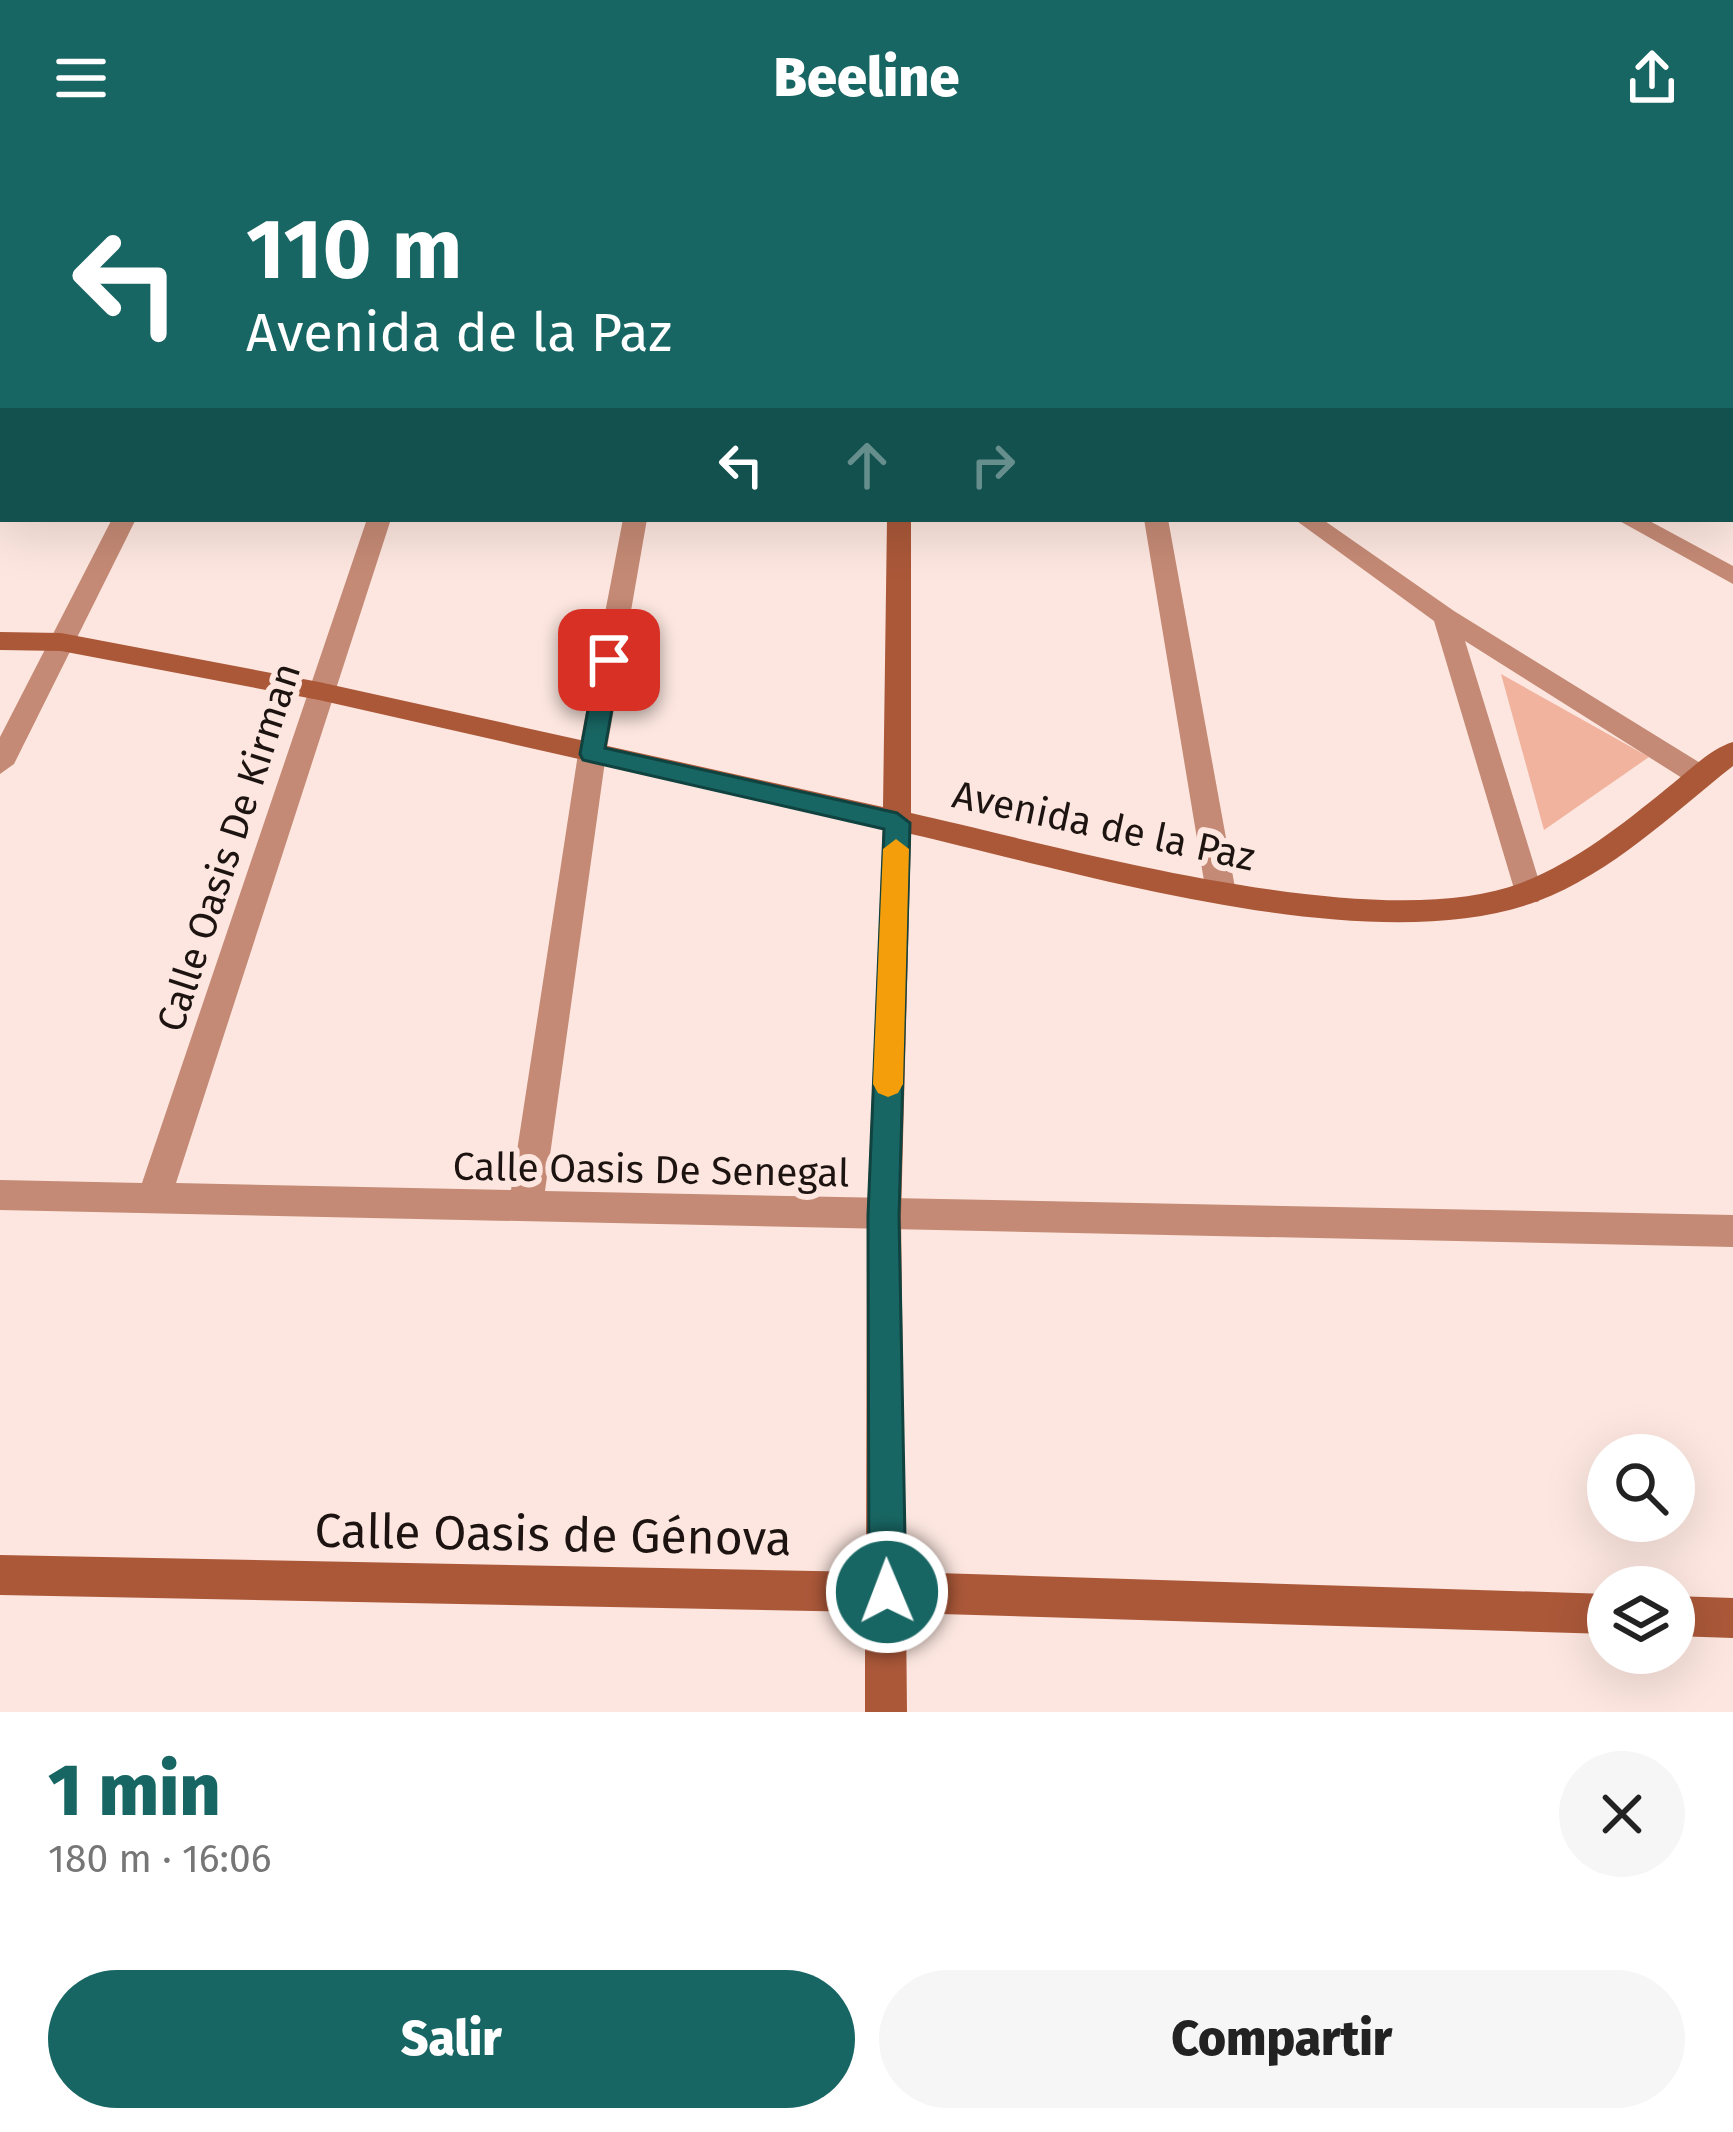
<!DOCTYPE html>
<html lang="es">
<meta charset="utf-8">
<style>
:root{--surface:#fff;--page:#f6f6f6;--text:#222;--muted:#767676;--accent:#186663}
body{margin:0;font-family:"Fira Sans",sans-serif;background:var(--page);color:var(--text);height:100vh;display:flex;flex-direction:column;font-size:45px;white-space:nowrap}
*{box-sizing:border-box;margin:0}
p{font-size:39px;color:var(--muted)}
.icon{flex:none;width:66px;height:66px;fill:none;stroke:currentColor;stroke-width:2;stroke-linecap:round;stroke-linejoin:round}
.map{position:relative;height:1556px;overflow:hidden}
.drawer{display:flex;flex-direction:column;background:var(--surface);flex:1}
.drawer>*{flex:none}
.guide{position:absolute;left:0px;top:0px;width:1734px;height:366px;box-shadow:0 12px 48px #0002;background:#186663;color:#fff;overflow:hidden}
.buttons{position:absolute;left:1587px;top:1278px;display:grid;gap:24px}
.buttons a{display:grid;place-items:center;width:108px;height:108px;border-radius:50%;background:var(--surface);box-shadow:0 12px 48px #0002;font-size:60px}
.pin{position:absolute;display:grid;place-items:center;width:102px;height:102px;color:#fff;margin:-51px;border-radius:24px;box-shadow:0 6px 18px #0006}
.me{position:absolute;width:132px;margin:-66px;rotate:359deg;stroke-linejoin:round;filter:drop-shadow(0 0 9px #0008)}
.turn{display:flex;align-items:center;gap:42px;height:252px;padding:0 48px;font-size:54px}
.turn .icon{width:156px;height:156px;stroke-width:2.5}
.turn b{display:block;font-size:84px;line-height:102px}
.lanes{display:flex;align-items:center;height:114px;padding:0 48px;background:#0003;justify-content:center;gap:60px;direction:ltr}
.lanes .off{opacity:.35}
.round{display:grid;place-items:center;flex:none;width:126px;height:126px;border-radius:63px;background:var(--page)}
.head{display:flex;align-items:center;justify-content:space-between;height:204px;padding:0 48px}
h1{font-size:72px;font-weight:800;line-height:90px;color:var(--accent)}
.button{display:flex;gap:24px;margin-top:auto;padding:24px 48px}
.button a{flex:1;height:138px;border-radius:72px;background:var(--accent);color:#fff;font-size:48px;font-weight:800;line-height:138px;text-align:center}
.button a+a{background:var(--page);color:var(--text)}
header{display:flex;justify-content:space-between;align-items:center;height:156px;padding:0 48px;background:var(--accent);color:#fff;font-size:54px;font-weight:800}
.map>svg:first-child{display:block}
.green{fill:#f1b39d}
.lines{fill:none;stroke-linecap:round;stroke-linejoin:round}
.street{fill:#c48a75;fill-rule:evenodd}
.secondary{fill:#ab5839;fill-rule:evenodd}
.route{fill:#186663;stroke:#104240;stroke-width:3}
.slow{fill:#f59e0b}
.labels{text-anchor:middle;stroke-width:12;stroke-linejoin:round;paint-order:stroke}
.street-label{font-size:39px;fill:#1d1411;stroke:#fce6df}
.near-street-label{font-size:48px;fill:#1d1411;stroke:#fce6df}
</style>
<header><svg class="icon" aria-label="menu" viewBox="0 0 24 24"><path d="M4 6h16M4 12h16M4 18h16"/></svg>Beeline<svg class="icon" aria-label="share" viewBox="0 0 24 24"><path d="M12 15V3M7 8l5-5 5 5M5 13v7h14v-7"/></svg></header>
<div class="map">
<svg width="1733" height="1556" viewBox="0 0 1733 1556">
<rect width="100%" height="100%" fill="#fce6df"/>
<path class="green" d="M1501 518 1649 601 1544 674Z"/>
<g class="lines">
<g class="street">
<path d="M44 0H70L42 3Z"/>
<path d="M98 0H117L119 3H100Z"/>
<path d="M373 0H398L371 3Z"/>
<path d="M593 0H612L614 3H595Z"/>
<path d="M909 0H933L907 3Z"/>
<path d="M1227 0H1249L1251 3H1229Z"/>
<path d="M1486 0H1509L1511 3H1488Z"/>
<path d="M1554 0H1576L1552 3Z"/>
<rect x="1731" y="100" width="2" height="12"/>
<path d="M3 119V131L0 132V120Z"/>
<path d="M1731 239 1733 240V254L1731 253Z"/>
<path d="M112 363H136L14 608 0 618V581Z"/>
<path d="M367 363H391L176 1027 511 1034 578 598 623 363H647L606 598 545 1035 1733 1059V1091L0 1054V1024L142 1027Z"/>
<path d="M1144 363H1168L1236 737 1231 745H1211L1206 737Z"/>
<path d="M1294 363H1322L1454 455 1710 613 1714 620 1710 627H1690L1465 485 1543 738 1538 746H1518L1434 465Z"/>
<path d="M1616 363H1646L1733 410V428Z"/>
</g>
<g class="secondary">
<path d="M835 0H854L856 3H837Z"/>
<path d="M887 363H911V657C1063 691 1378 782 1521 727 1575 706 1622 669 1666 633 1686 618 1709 593 1733 586V610C1672 658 1612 717 1538 745 1372 807 1082 717 911 678L901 1060 905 1416 1608 1438V1478L906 1457 907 1556H865V1456L0 1439V1399L866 1416 867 1060 883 672 319 544 61 495 0 494V476L61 477 319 526 883 651Z"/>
<path d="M1674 1440 1733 1442V1482L1674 1480Z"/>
</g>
</g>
<path class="route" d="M609 496 621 504 605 592 897 657 910 667 899 1060 906 1436 900 1448 887 1454 874 1448 869 1436 868 1060 884 673 583 604 580 598 597 504Z"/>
<path class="slow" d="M896 683 909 693 903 928 898 937 888 941 878 937 873 928 883 693Z"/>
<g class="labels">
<g class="street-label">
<text transform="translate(1104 669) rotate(12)" y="14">Avenida de la Paz</text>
<text transform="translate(228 691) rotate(-72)" y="14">Calle Oasis De Kirman</text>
<text transform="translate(651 1013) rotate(1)" y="14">Calle Oasis De Senegal</text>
</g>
<g class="near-street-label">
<text transform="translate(553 1378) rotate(1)" y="17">Calle Oasis de Génova</text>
</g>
</g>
</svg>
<div class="buttons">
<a><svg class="icon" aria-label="search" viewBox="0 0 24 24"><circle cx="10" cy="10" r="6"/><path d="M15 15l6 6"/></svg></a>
<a><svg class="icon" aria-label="layers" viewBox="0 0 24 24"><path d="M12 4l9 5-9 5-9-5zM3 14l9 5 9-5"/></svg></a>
</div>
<div class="pin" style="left:609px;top:504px;background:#d93025"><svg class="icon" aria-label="arrive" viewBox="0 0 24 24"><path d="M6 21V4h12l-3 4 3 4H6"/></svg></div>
<svg class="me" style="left:887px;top:1436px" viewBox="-20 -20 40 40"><circle r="17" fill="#186663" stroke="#fff" stroke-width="3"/><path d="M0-11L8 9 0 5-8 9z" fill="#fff"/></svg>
<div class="guide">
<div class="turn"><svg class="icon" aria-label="left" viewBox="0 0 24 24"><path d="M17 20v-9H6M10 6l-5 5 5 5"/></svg><div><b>110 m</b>Avenida de la Paz</div></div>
<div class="lanes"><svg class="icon" aria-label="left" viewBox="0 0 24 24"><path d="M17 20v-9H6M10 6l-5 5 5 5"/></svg><svg class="icon off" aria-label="ahead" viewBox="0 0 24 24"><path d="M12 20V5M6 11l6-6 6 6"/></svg><svg class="icon off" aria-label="right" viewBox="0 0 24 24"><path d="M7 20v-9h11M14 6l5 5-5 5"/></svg></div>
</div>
</div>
<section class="drawer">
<div class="head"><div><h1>1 min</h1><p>180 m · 16:06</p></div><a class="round"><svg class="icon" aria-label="close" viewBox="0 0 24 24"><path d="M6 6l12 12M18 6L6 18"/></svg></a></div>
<div class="button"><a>Salir</a><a>Compartir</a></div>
</section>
